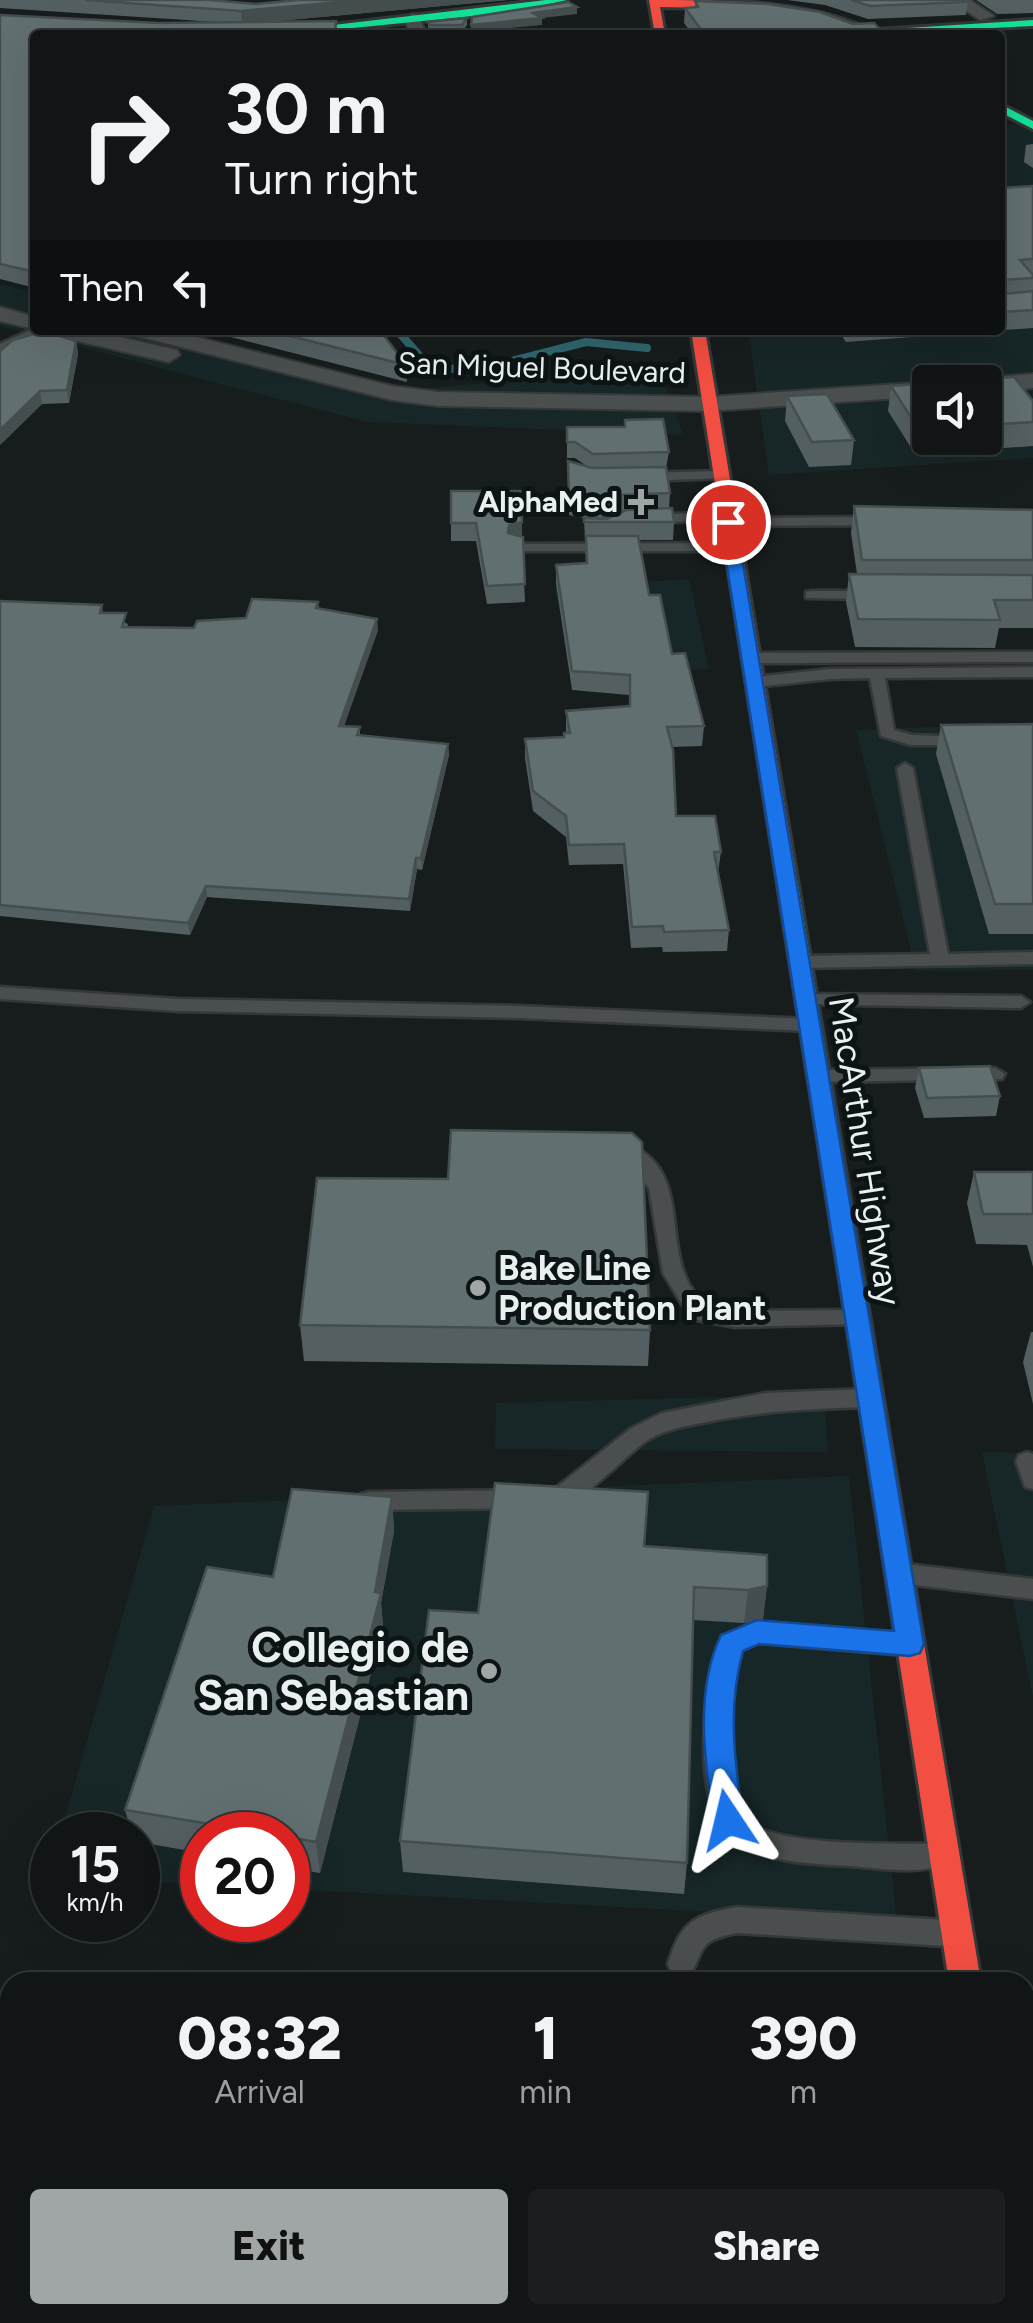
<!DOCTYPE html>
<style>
:root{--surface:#111515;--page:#1a1e1e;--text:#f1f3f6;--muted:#9c9fa0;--line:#303434;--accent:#a0a5a6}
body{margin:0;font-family:Figtree,sans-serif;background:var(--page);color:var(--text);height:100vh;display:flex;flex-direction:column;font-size:38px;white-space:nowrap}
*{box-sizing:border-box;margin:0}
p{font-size:32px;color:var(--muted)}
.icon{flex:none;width:55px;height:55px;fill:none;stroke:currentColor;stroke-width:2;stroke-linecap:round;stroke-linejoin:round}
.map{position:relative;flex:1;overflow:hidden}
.sheet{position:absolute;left:0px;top:1972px;width:1035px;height:352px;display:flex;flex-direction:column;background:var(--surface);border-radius:30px 30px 0 0;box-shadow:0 10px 40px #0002,0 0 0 2px var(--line)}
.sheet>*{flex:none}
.guide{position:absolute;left:30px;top:30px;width:975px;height:305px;border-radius:10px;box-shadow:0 10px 40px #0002,0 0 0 2px var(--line);background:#111515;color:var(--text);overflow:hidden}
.tools{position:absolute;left:912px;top:365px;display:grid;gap:20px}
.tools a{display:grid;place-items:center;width:90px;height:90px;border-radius:10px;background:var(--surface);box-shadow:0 10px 40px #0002,0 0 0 2px var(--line);font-size:50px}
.speed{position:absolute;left:30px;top:1812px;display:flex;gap:20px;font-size:50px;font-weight:700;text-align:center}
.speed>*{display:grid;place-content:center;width:130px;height:130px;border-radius:50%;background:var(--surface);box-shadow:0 10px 40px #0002,0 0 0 2px var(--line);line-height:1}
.speed small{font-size:25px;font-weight:400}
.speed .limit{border:15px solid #d22;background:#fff;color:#111}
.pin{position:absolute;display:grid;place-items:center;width:85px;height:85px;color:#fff;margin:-42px;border:5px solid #fff;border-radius:50%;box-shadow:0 2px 10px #0007}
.me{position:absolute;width:110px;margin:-55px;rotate:350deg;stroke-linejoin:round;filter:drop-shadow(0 0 8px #0008)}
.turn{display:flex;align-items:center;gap:35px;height:210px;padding:0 30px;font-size:45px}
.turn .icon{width:130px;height:130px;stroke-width:2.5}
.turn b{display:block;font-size:70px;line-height:85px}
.then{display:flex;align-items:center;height:95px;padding:0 30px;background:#0003;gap:20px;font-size:38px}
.eta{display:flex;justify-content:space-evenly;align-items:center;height:170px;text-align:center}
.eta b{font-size:60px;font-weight:800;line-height:70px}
.cta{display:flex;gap:20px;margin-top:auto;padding:20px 30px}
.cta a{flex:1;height:115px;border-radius:10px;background:var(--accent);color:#111;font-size:40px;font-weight:800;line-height:115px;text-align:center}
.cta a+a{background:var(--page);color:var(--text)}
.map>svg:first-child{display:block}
.built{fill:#172627;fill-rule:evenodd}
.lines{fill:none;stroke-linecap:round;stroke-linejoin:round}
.stream{stroke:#30676d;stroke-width:8}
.lane-casing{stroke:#353838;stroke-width:5}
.street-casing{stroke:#353838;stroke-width:4}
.fast-casing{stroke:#353838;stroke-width:6}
.jam-casing{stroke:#353838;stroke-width:6}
.lane{fill:#4a4e4e;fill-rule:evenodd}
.street{fill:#4a4e4e;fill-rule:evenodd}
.fast{fill:#16e098;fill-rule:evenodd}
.jam{fill:#f24e42;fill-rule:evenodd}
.wall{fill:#545f61}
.shaded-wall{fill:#454e4f}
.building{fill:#626f71;stroke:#454e4f;stroke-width:2.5}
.route{fill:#1a73e8;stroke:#114b97;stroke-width:2.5}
.poi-dot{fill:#a0a5a6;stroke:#0c1415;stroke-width:4}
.labels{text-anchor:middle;stroke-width:10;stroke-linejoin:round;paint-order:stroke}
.far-street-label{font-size:30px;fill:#eaeff0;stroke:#0c1415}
.far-poi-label{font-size:30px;font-weight:bold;fill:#eaeff0;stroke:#0c1415;text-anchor:end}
.street-label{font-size:35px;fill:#eaeff0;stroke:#0c1415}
.poi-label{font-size:35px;font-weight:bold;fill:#eaeff0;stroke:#0c1415;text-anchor:start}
.near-poi-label{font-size:42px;font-weight:bold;fill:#eaeff0;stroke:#0c1415;text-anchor:end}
</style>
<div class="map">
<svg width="1033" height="2323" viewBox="0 0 1033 2323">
<rect width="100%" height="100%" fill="#171c1c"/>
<g class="built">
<path d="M1017 124 1033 133V458L769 475 748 330H1000V125ZM930 382H985V438H930Z"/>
<path d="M0 284 35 293V330H176L405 390 534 379 664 384 684 435 367 422 0 326Z"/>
<path d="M689 579 709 669 572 675 555 588Z"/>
<path d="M1033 723V970L916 971 856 730Z"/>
<path d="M824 1394 828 1452 495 1449 496 1403Z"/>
<path d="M982 1452 1033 1453V1698Z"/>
<path d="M849 1476 897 1922 288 1889V1835H202V1885L138 1881V1835H60L154 1506Z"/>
</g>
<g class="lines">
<path class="stream" d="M397 330 424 361 448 369 488 367 586 342 647 348"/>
<defs>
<g id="lane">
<path d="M35 328 46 330 0 352V344Z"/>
<path d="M720 471 727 475 725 478 642 481 635 477 642 473Z"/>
<path d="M727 512 732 513 733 518 876 517 883 521 876 525 728 526 723 525 722 520 648 523 641 519 648 515Z"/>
<path d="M517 544 732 543 739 547 732 551H512V545Z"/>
<path d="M811 591H874L881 595 874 599 806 598V592Z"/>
<path d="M1033 652V662L750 663 742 658 750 653Z"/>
<path d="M1033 667V677L885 678 894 730 912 735 971 737V743L965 745H911L881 736 870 678 830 679 754 687 746 682 754 677 830 669Z"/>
<path d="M905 763 913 768 948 954 1033 952V964L800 968 791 962 800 956 930 954 897 768Z"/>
<path d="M0 987 178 999 519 1006 809 1019 818 1025 809 1031 519 1018 178 1011 0 999Z"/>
<path d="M807 994 1021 996 1030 1002 1021 1008 800 1004 798 1000Z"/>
<path d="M995 1068 1005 1074 1002 1079 820 1082 810 1076 820 1070Z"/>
<path d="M622 1142C689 1163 665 1232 687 1280 691 1289 699 1298 706 1306L735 1311 854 1310 862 1312 865 1318 862 1324 735 1327 691 1319 663 1273 649 1188 632 1165 612 1149Z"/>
<path d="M867 1389 875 1392 878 1398 875 1404 867 1407C811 1409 761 1411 707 1422 686 1426 666 1429 648 1440 620 1458 576 1516 541 1505L537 1498 541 1491 557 1487 630 1429 662 1413 765 1393Z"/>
<path d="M1027 1452 1033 1454V1489L1025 1487 1016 1461 1019 1455Z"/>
<path d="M520 1490 528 1492 532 1499 528 1506 520 1508 369 1510 361 1508 357 1501 361 1494 369 1492Z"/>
<path d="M906 1564 1033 1579V1599L906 1584 898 1581 894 1574 898 1567Z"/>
<path d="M757 1622 903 1633 912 1637 915 1644 912 1651 903 1655 758 1643 742 1650C732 1685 717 1797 749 1822 782 1847 890 1843 932 1844L941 1847 945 1856 941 1865C916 1875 877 1868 850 1866 813 1864 764 1863 732 1840 690 1811 703 1676 722 1636Z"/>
<path d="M737 1907 945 1920 955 1924 959 1933 955 1942 945 1946 737 1933C703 1940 705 1943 692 1973L682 1977 672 1973 668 1964C681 1921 694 1915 737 1907Z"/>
</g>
<g id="street">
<path d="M950 0H970L994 16 980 20Z"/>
<path d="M412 14 418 15 427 35H411L404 19Z"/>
<path d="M0 307 35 317 38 330 0 321Z"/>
<path d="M48 330H89L177 350 180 355 169 362 51 335Z"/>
<path d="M130 330H168L392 386 438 392 708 397 930 382H932L930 396 708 411 438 406 392 400 133 335Z"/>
<path d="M1033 374V388L985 392V382H975L985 378Z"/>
</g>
<g id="fast">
<path d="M546 0H567L513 12 283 35 257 34Z"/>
<path d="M1033 20V26L865 34 860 31Z"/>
<path d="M1000 104 1033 121V129L1000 112Z"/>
<path d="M788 879 798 885 908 1549 904 1557 895 1560 886 1557 882 1549 778 885Z"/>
<path d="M1025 2300 1033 2306V2323H1002L1001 2315H1025Z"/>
</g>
<g id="jam">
<path d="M649 0C714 0 821 0 878 35 850 35 822 20 794 15 750 8 705 8 660 7L665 35H655Z"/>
<path d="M691 330H705L798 885 788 891 778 885Z"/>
<path d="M895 1538 904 1541 908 1549 981 1982H949L882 1549 886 1541Z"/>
</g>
</defs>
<use href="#lane" class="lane-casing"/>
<use href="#street" class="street-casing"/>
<use href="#fast" class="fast-casing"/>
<use href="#jam" class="jam-casing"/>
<use href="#lane" class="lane"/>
<use href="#street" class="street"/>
<use href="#fast" class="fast"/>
<use href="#jam" class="jam"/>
</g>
<g class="wall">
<path d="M0 0H209L256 4 298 0H508L267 22 35 35V288L0 279V15L159 23 216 22 0 8Z"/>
<path d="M787 0H965L968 2 966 15 868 19 825 5Z"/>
<path d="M976 0H1033V13L997 14Z"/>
<path d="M695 1 885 35H693L684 23 685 8H695Z"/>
<path d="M467 18V25L462 32H430L428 29V22Z"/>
<path d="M1033 144V168L1024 162 1026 145Z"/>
<path d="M1033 186V328L846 342 838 330H1000V188Z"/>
<path d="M203 330H380L406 365 407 382Z"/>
<path d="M76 341 78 354 69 403 42 404 0 445Z"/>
<path d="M985 382 1033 401V446L915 454 888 411 891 386 930 383V438H985Z"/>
<path d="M787 396 854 440 851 465 809 467 785 421Z"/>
<path d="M625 420 669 452 666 468 670 493 669 508 674 522 673 540H638L649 595 672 654 704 726 702 746 672 747 676 816 721 852 718 872 729 930 727 951 663 952 662 947 631 948 623 864 569 865 566 837 533 811 525 758V739L564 737 566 733V711L629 706V695L572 690 556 584V565L586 563 584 518 569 515 568 461 588 467 575 458H567V427H624Z"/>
<path d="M451 491 522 537 525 602 487 604 476 541H451Z"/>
<path d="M854 506 1033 510V628H999L995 648 855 647 846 602 849 574H857L851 533Z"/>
<path d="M0 601 102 605 103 613 128 624 127 627 194 628 318 602 319 609 378 630 344 726 360 727V736L448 744 449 755 422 870 417 869 410 911 207 897 190 935 0 916Z"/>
<path d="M1033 724V934H989L936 754 941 725Z"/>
<path d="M919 1068 1000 1096 996 1116 924 1118 915 1088Z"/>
<path d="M974 1172H1033V1267L1027 1245 976 1244 967 1203Z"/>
<path d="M448 1179 650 1330 648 1366 304 1361 300 1325Z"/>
<path d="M1031 1332H1033V1404L1023 1362Z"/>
<path d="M392 1497 394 1531 381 1603 383 1626 320 1873 288 1868V1835H202V1853L138 1842V1835H132L125 1810 273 1577Z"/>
<path d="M644 1546 767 1586 763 1619 744 1623 693 1620 687 1863 684 1894 403 1872 400 1841 478 1613Z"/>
</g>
<g class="shaded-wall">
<path d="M361 0H508L242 24 241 11Z"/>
<path d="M577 7V14L542 18V25L471 32V25L533 13Z"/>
<path d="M76 341 78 354 69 403 67 390Z"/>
<path d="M40 391 42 404 0 445V430Z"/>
<path d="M622 495 621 512 601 521 602 504Z"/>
<path d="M522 522V540L508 551 509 525Z"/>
<path d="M377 619 378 630 340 737 339 726Z"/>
<path d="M448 744 449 755 422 870 421 858Z"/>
<path d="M416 858 417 869 410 911 409 899Z"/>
<path d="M206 886 207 897 190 935 188 923Z"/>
<path d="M392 1497 394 1531 381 1603 383 1626 320 1873 316 1842 375 1592Z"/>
<path d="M767 1586 763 1619 744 1623 748 1590Z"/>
<path d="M39 2315H50L48 2323H37Z"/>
</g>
<g class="building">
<path d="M85 0H209L256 4 298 0H361L241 11Z"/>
<path d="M851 0H965L968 2 870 6Z"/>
<path d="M695 1 768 4 820 12 853 24 874 23 885 35H705L685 8 698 7Z"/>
<path d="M568 2 577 7 533 13 542 18 471 25 472 17Z"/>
<path d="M0 15 159 23 336 21 335 35H35V272L0 264Z"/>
<path d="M467 18 462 25H430L428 22Z"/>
<path d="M1033 186V259L1020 260 1033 275V278L1000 280V188Z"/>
<path d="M1000 291 1003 294 1033 291V310L1000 312Z"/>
<path d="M266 330H380L406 365Z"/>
<path d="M44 331 76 341 67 390 40 391 0 430V351L13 340Z"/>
<path d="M1014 377 1033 401V422L985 425V382H943Z"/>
<path d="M930 383V429L919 430 891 386Z"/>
<path d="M827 394 854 440 812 442 787 396Z"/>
<path d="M663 419 669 452 593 454 575 442H567V427H625V420Z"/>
<path d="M568 461 592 468 666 467 670 493 622 495 602 504 569 498Z"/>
<path d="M451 491H521L522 522 509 525 508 533 523 537 525 584 487 586 476 523H451Z"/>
<path d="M854 506 1033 510V560H862Z"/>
<path d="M672 508 674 522H584V518L607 519 626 510Z"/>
<path d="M586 536H638L649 595H660L672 654 685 653 704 726 667 727 673 750 676 816H715L721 852H714L729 930 664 932 663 926 632 927 624 844 569 845 566 816 533 791 525 739 564 737V733H570L566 711 630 706V675L572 671 556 565 587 563Z"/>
<path d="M849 574 1033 575V600H994L1000 620 858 619Z"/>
<path d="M252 599 318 602 316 608 377 619 339 726 360 727 357 735 448 744 421 858H416L409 899 206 886 188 923 0 905V601L102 605 100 613H126L122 627 194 628 197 621 246 618Z"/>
<path d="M1033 724V904H995L941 725Z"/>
<path d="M990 1066 1000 1096 927 1098 919 1068Z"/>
<path d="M451 1130 632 1133 642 1142 650 1330 300 1325 317 1178 448 1179Z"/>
<path d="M974 1172H1033V1214H983Z"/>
<path d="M495 1483 648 1492 644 1546 767 1555V1586L748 1590 694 1587 687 1863 400 1841 429 1610 478 1613Z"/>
<path d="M292 1489 392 1497 375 1592 381 1593 316 1842 288 1837V1835H275L125 1810 207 1567 273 1577Z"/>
<path d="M0 2248 10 2250V2315H39L37 2323H0Z"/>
<path d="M105 2315H906V2323H103Z"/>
</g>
<path class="route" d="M728 517 736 522 924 1644 920 1653 910 1656 759 1644 743 1651C727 1707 735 1764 743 1820L739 1830 728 1834 718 1830 713 1820C705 1761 694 1691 721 1635L757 1620 894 1631 720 522Z"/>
<g class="poi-dot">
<path d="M636 487h10v10h10v10h-10v10h-10v-10h-10v-10h10z"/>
<circle cx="478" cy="1288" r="10"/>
<circle cx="489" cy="1671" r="10"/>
</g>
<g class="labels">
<g class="far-street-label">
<text transform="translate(542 368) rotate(2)" y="10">San Miguel Boulevard</text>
</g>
<g class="far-poi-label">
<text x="618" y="512">AlphaMed</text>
</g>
<g class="street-label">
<text transform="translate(865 1151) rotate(81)" y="12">MacArthur Highway</text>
</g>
<g class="poi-label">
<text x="498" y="1280">Bake Line<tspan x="498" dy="40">Production Plant</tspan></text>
</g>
<g class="near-poi-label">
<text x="469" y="1662">Collegio de<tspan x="469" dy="48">San Sebastian</tspan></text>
</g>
</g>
</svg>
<div class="tools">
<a><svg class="icon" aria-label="sound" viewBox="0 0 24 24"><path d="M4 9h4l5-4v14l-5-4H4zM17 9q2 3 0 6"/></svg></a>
</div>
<div class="speed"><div>15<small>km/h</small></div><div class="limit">20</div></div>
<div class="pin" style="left:728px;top:522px;background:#d93025"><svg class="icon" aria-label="arrive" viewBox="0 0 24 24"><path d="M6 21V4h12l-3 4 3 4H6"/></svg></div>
<svg class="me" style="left:728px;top:1820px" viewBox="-20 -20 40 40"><path d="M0-17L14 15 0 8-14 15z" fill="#1a73e8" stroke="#fff" stroke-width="4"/></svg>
<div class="guide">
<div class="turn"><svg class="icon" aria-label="right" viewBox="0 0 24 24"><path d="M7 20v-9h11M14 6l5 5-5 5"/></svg><div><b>30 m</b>Turn right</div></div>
<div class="then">Then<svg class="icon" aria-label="left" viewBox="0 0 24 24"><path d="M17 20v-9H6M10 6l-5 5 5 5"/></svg></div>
</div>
<section class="sheet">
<div class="eta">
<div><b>08:32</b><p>Arrival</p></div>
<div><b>1</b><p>min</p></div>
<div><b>390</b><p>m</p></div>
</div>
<div class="cta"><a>Exit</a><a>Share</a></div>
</section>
</div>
